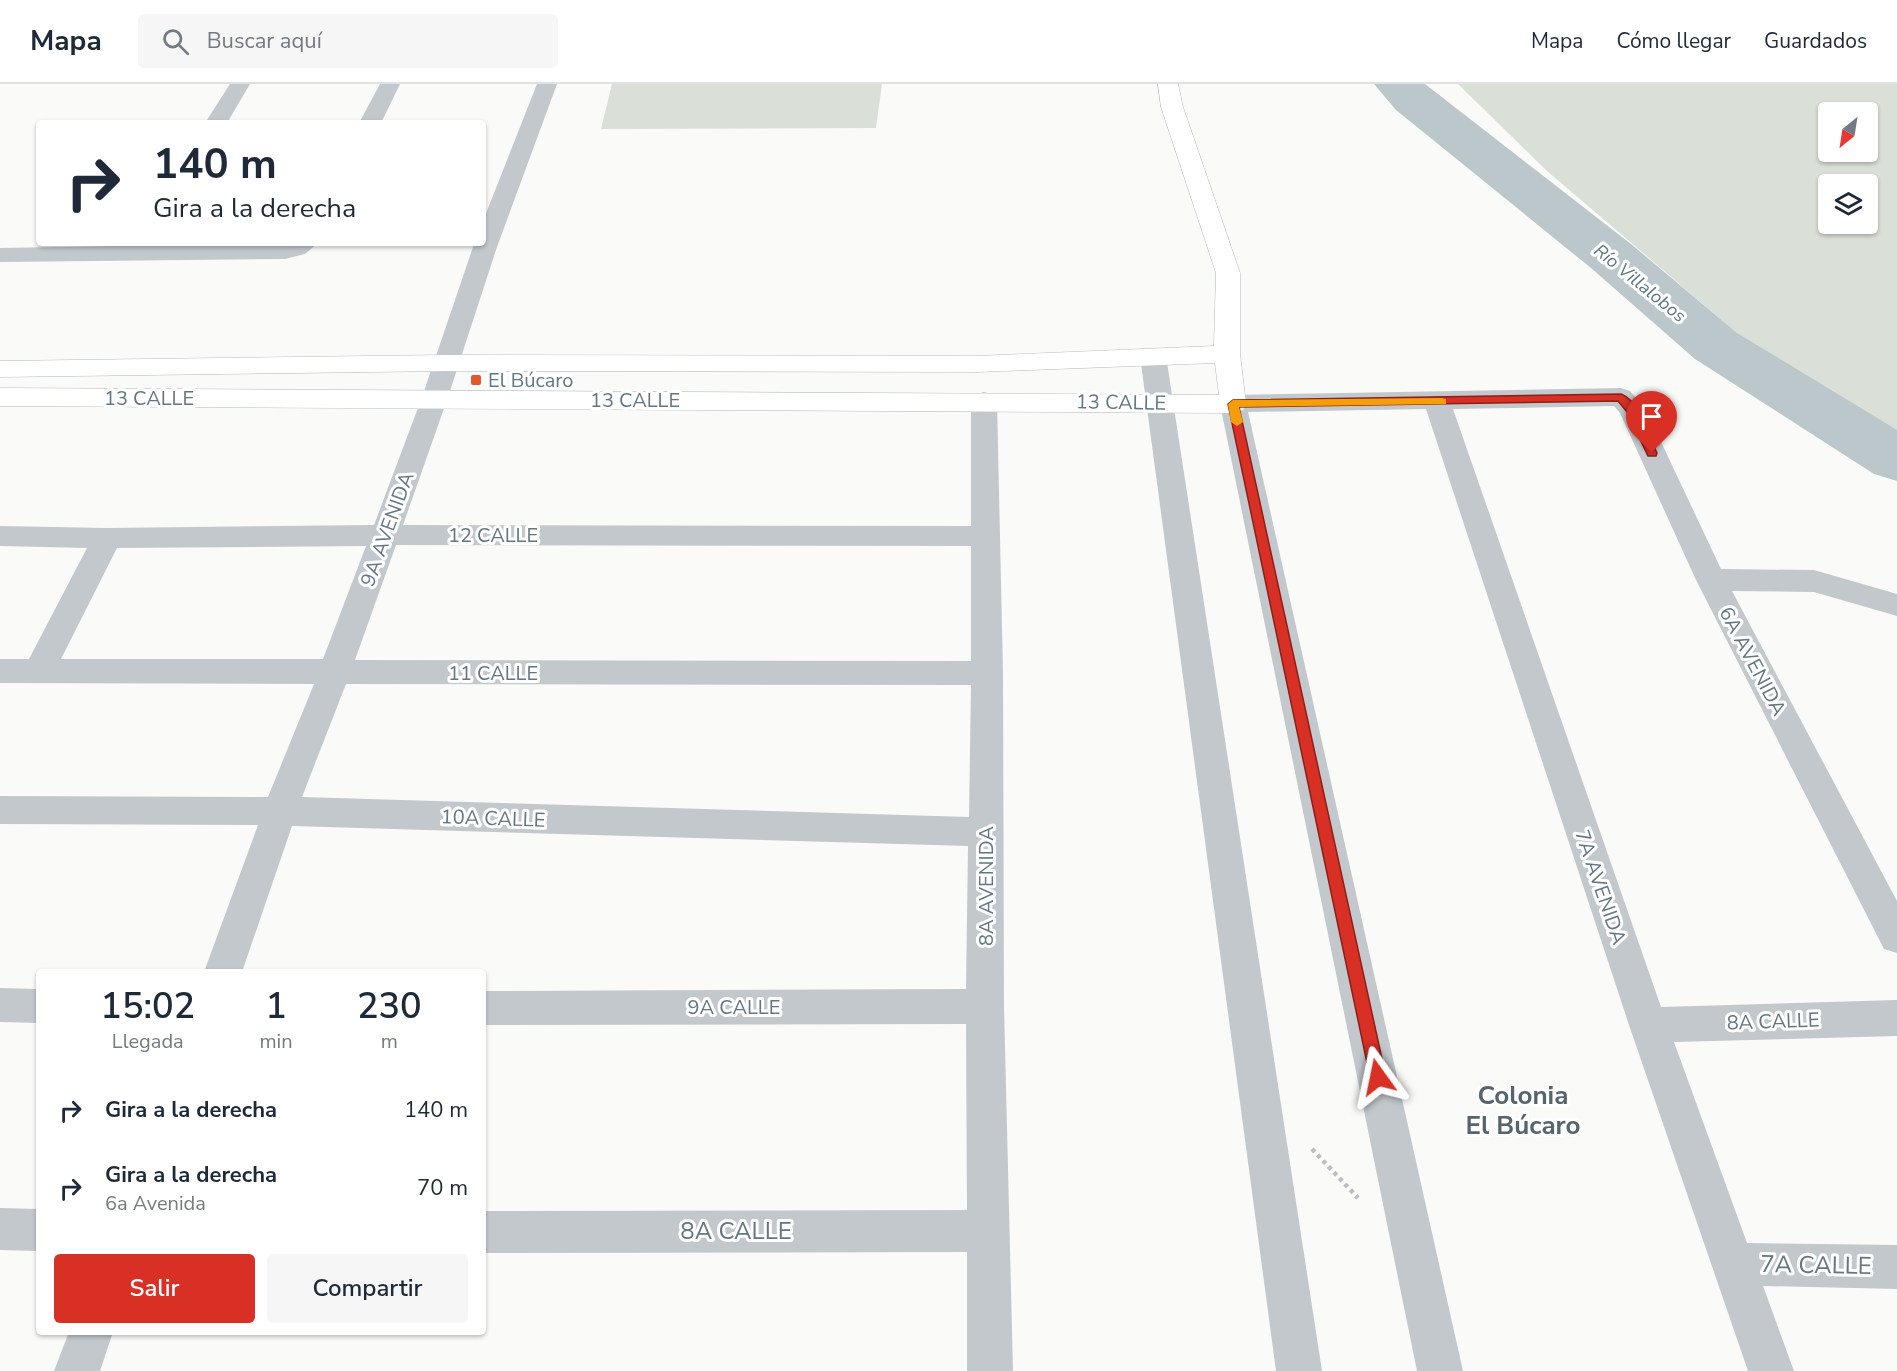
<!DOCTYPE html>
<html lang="es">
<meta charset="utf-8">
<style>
:root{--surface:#fff;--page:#f6f6f7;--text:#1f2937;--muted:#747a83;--line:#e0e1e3;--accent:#d93025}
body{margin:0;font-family:"Nunito Sans",sans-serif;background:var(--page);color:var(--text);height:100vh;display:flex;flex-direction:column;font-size:22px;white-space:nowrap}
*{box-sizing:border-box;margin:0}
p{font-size:20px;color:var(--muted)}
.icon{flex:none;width:33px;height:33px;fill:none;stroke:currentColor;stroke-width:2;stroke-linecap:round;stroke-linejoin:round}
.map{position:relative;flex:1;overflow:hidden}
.details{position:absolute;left:36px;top:885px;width:450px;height:366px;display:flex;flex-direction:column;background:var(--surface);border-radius:6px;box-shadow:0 2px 4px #0004}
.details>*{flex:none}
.hud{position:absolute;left:36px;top:36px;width:450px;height:126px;border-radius:6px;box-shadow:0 2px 4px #0004;background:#fff;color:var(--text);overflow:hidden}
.needle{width:39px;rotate:210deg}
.controls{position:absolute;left:1818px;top:18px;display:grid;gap:12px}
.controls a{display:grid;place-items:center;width:60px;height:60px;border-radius:6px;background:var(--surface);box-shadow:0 2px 4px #0004;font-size:30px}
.pin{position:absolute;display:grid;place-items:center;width:51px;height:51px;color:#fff;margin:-62px -26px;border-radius:50% 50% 50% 0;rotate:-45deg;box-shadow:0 0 6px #0007}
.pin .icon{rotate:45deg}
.me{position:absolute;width:66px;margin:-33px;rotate:348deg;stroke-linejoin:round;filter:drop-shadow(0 0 4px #0008)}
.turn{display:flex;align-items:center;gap:21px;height:126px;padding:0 18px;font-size:27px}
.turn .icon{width:78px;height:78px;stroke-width:2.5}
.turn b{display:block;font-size:42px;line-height:51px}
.eta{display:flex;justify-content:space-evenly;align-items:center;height:102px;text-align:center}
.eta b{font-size:36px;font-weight:600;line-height:42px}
.button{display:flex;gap:12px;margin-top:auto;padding:12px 18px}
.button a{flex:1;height:69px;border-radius:6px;background:var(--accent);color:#fff;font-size:24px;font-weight:600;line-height:69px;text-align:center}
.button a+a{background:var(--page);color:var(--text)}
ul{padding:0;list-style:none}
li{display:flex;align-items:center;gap:18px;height:78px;padding:0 18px}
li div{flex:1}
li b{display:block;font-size:22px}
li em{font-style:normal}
header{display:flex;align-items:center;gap:36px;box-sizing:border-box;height:84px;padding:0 30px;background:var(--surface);border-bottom:2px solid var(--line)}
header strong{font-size:28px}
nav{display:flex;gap:33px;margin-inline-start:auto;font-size:21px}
.search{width:420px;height:54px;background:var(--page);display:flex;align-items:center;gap:15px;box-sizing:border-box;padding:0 21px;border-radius:6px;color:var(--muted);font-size:22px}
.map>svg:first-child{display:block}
.green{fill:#dadfd7;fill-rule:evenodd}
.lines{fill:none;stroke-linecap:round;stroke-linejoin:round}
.river{fill:#bbc7cb;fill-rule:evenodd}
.secondary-casing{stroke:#b3babf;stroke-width:1}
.path{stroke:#bbbfc2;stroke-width:4.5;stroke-dasharray:4 4;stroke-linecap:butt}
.minor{fill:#c3c8cc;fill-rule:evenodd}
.secondary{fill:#fff;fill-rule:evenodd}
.route{fill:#d93025;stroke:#8d1f18;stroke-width:1.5}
.slow{fill:#f59e0b}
.poi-dot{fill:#e4572e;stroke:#fff;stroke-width:2}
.labels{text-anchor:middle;stroke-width:6;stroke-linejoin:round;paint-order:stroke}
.far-water-label{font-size:18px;font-style:italic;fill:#60757c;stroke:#fff}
.poi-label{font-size:20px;fill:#657683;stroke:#fff;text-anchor:start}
.street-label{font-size:20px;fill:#657683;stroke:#fff}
.near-street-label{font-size:24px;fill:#657683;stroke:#fff}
.near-neighbourhood-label{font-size:26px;font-weight:bold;fill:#57646e;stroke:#fff}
</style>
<header>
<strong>Mapa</strong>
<div class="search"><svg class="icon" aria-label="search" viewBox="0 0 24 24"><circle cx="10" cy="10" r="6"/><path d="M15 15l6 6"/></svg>Buscar aquí</div>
<nav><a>Mapa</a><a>Cómo llegar</a><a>Guardados</a></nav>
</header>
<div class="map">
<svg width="1897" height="1287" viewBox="0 0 1897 1287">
<rect width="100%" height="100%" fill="#fafaf8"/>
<g class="green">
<path d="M612 0H882L876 44 601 45Z"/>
<path d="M1458 0H1897V351L1745 256 1547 87ZM1828 28H1868V68H1828ZM1828 100H1868V140H1828Z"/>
</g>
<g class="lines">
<path class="river" d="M1374 0H1425L1631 160 1737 249 1897 346V397L1874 390 1695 275 1591 184 1396 26Z"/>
<defs>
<path id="secondary" d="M1158 0H1178L1183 23 1240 189V270L1246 320 1243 326 1233 329 0 322V304L1219 311 1215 279 977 288 445 287 0 293V277L445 271 977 272 1214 262 1216 189 1161 23Z"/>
</defs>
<use href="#secondary" class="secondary-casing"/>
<path class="path" d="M1312 1065 1358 1114"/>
<g class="minor">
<path d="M230 0H250L227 39H205Z"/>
<path d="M380 0H400L381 39H359Z"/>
<path d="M537 0H557L497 163 447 316 403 441 971 442V317L975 311 984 308 993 311 997 317 1003 589 1004 922 1013 1287H967V1168L483 1169V1127L967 1126 966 940 483 941V907L966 905 968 762 292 742 242 888H204L258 741 0 740V712L268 713 314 600 0 599V575H29L87 464 0 462V442L107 444 374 441 421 316 473 163 475 159H483V137ZM396 461 971 462V577L355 576ZM366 462 323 575H61L117 464ZM346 600 971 601 969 733 302 713Z"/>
<path d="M290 159H318L305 170 285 175 0 178V164Z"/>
<path d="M1153 264 1162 266 1166 272 1322 1287H1276L1140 272 1144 266Z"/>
<path d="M1621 304 1630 307 1646 326 1721 485 1814 486 1897 510V532L1814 508 1732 507 1897 817V869L1884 865 1696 496 1620 329 1614 322 1453 325 1661 923 1897 916V952L1674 958 1747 1159 1897 1161V1205L1763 1202 1794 1287H1748L1629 941 1426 325 1248 328 1463 1287H1417L1220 320 1223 314 1233 311Z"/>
<path d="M0 904 39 905V939L0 938Z"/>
<path d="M0 1124 39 1125V1167L0 1166Z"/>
<path d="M69 1248H113L100 1287H54Z"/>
</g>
<use href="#secondary" class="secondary"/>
</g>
<path class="route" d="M1621 310C1640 317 1649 352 1657 369L1656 372H1648L1627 328 1618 317 1239 323 1386 993 1384 999 1378 1001 1372 999 1370 993 1228 320 1233 316Z"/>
<path class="slow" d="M1442 314 1446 315V320L1239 323 1243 338 1237 342 1231 338 1228 320 1233 316Z"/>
<rect class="poi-dot" x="470" y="290" width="12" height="12" rx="3"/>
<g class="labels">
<g class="far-water-label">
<text transform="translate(1640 199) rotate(39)" y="6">Río Villalobos</text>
</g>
<g class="poi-label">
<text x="488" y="303">El Búcaro</text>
</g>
<g class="street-label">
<text x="149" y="321">13 CALLE</text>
<text x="635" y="323">13 CALLE</text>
<text transform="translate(1121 318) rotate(1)" y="7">13 CALLE</text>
<text transform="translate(387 445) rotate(-70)" y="7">9A AVENIDA</text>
<text x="493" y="458">12 CALLE</text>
<text transform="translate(1753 577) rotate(62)" y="7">6A AVENIDA</text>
<text x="493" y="596">11 CALLE</text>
<text transform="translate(493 734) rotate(2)" y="7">10A CALLE</text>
<text transform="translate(986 802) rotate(-90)" y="7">8A AVENIDA</text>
<text transform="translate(1601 803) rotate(71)" y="7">7A AVENIDA</text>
<text x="734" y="930">9A CALLE</text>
<text transform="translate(1773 937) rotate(-2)" y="7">8A CALLE</text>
</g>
<g class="near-street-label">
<text x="736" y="1155">8A CALLE</text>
<text transform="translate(1816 1181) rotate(1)" y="8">7A CALLE</text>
</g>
<g class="near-neighbourhood-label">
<text x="1523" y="1020">Colonia<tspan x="1523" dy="30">El Búcaro</tspan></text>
</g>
</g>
</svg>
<div class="controls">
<a><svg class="needle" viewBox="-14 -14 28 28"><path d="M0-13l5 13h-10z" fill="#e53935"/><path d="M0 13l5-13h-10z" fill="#747a83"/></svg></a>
<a><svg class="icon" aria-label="layers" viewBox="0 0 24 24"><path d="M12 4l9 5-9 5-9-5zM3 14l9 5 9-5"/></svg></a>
</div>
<div class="pin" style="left:1652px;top:369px;background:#d93025"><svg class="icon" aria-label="arrive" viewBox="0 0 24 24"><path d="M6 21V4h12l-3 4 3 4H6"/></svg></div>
<svg class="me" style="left:1378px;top:993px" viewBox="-20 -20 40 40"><path d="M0-17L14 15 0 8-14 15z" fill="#d93025" stroke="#fff" stroke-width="4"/></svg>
<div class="hud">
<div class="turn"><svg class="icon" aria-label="right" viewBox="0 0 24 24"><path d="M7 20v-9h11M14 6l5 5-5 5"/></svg><div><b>140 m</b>Gira a la derecha</div></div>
</div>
<section class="details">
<div class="eta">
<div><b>15:02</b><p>Llegada</p></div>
<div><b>1</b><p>min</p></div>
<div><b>230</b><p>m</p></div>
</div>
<ul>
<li><svg class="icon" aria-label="right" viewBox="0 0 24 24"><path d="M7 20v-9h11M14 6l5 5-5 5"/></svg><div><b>Gira a la derecha</b></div><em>140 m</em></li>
<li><svg class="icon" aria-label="right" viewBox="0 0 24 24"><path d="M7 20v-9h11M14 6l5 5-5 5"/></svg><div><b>Gira a la derecha</b><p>6a Avenida</p></div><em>70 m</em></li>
</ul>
<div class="button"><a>Salir</a><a>Compartir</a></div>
</section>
</div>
